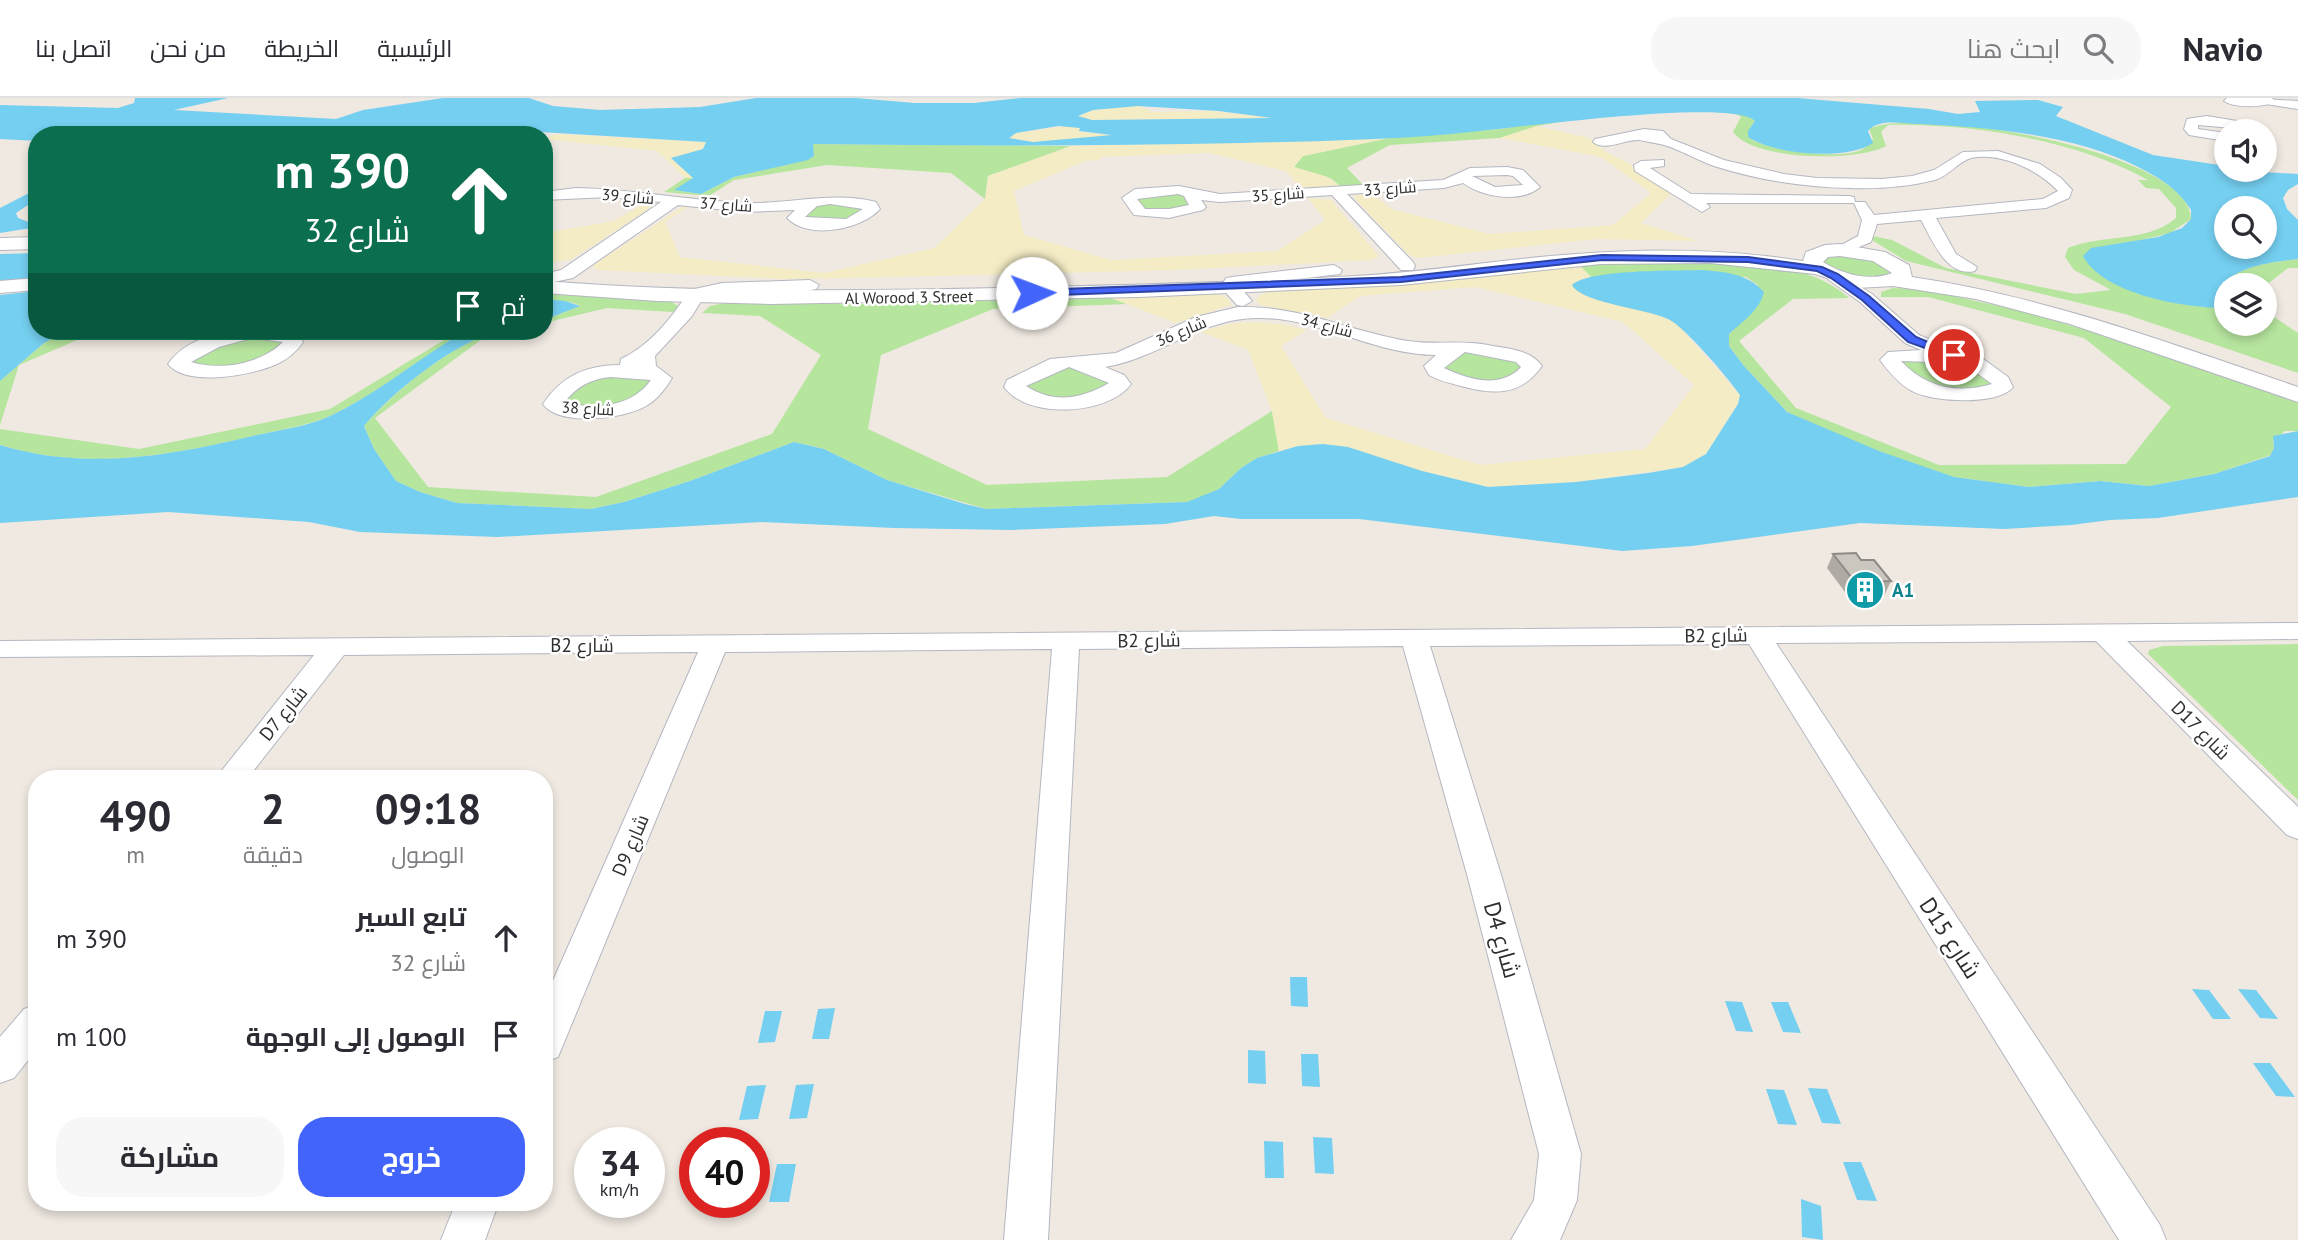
<!DOCTYPE html>
<html lang="ar">
<meta charset="utf-8">
<style>
:root{--surface:#fff;--page:#f7f7f7;--text:#2b2b33;--muted:#7c7c81;--line:#e1e1e2;--accent:#4264fb}
body{margin:0;font-family:"PT Sans",Cairo,sans-serif;background:var(--page);color:var(--text);direction:rtl;height:100vh;display:flex;flex-direction:column;font-size:26px;white-space:nowrap}
*{box-sizing:border-box;margin:0}
p{font-size:23px;color:var(--muted)}
.icon{flex:none;width:38px;height:38px;fill:none;stroke:currentColor;stroke-width:2;stroke-linecap:round;stroke-linejoin:round}
.map{position:relative;flex:1;overflow:hidden;direction:ltr}
.sheet{position:absolute;left:28px;top:672px;width:525px;height:441px;display:flex;flex-direction:column;background:var(--surface);border-radius:28px;box-shadow:0 4px 10px #0003;direction:rtl}
.sheet>*{flex:none}
.guide{position:absolute;left:28px;top:28px;width:525px;height:214px;border-radius:28px;box-shadow:0 4px 10px #0003;direction:rtl;background:#0b6e4f;color:#fff;overflow:hidden}
.buttons{position:absolute;left:2214px;top:21px;display:grid;gap:14px}
.buttons a{display:grid;place-items:center;width:63px;height:63px;border-radius:50%;background:var(--surface);box-shadow:0 4px 10px #0003;font-size:35px}
.speed{position:absolute;left:574px;top:1029px;display:flex;gap:14px;font-size:35px;font-weight:700;text-align:center}
.speed>*{display:grid;place-content:center;width:91px;height:91px;border-radius:50%;background:var(--surface);box-shadow:0 4px 10px #0003;line-height:1}
.speed small{font-size:18px;font-weight:400}
.speed .limit{border:10px solid #d22;background:#fff;color:#111}
.pin{position:absolute;display:grid;place-items:center;width:60px;height:60px;color:#fff;margin:-30px;border:4px solid #fff;border-radius:50%;box-shadow:0 2px 7px #0007}
.me{position:absolute;width:77px;margin:-38px;rotate:88deg;stroke-linejoin:round;filter:drop-shadow(0 0 5px #0008)}
.turn{display:flex;align-items:center;gap:24px;height:147px;padding:0 28px;font-size:32px}
.turn .icon{width:91px;height:91px;stroke-width:2.5}
.turn b{display:block;font-size:49px;line-height:60px}
.then{display:flex;align-items:center;height:66px;padding:0 28px;background:#0003;gap:14px;font-size:26px}
.eta{display:flex;justify-content:space-evenly;align-items:center;height:119px;text-align:center}
.eta b{font-size:42px;font-weight:700;line-height:49px}
.primary-button{display:flex;gap:14px;margin-top:auto;padding:14px 28px}
.primary-button a{flex:1;height:80px;border-radius:28px;background:var(--accent);color:#fff;font-size:28px;font-weight:700;line-height:80px;text-align:center}
.primary-button a+a{background:var(--page);color:var(--text)}
ul{padding:0;list-style:none}
li{display:flex;align-items:center;gap:21px;height:98px;padding:0 28px}
li div{flex:1}
li b{display:block;font-size:26px}
li em{font-style:normal}
header{display:flex;align-items:center;gap:42px;box-sizing:border-box;height:98px;padding:0 35px;background:var(--surface);border-bottom:2px solid var(--line)}
header strong{font-size:33px}
nav{display:flex;gap:38px;margin-inline-start:auto;font-size:24px}
.search{width:490px;height:63px;background:var(--page);display:flex;align-items:center;gap:18px;box-sizing:border-box;padding:0 24px;border-radius:28px;color:var(--muted);font-size:26px}
.map>svg:first-child{display:block}
.green{fill:#b6e59e}
.sand{fill:#f3ecc5}
.water{fill:#75cff0;fill-rule:evenodd}
.lines{fill:none;stroke-linecap:round;stroke-linejoin:round}
.minor-casing{stroke:#b4b7c1;stroke-width:2}
.tertiary-casing{stroke:#b4b7c1;stroke-width:2}
.minor{fill:#fff;fill-rule:evenodd}
.tertiary{fill:#fff;fill-rule:evenodd}
.wall{fill:#afaba4}
.building{fill:#cbc7bf;stroke:#8e8b86;stroke-width:2}
.route{fill:#4264fb;stroke:#2b41a3;stroke-width:2}
.labels{text-anchor:middle;stroke-width:5;stroke-linejoin:round;paint-order:stroke}
.far-street-label{font-size:16px;fill:#2e2e2e;stroke:#fff}
.culture-label{font-size:19px;font-weight:bold;fill:#0d838f;stroke:#fff;text-anchor:start}
.street-label{font-size:19px;fill:#2e2e2e;stroke:#fff}
.near-street-label{font-size:23px;fill:#2e2e2e;stroke:#fff}
</style>
<header>
<strong>Navio</strong>
<div class="search"><svg class="icon" aria-label="search" viewBox="0 0 24 24"><circle cx="10" cy="10" r="6"/><path d="M15 15l6 6"/></svg>ابحث هنا</div>
<nav><a>الرئيسية</a><a>الخريطة</a><a>من نحن</a><a>اتصل بنا</a></nav>
</header>
<div class="map">
<svg width="2298" height="1142" viewBox="0 0 2298 1142">
<rect width="100%" height="100%" fill="#efe9e1"/>
<g class="green">
<path d="M1698 9 1742 13 1755 23 1750 30 1752 42C1774 53 1838 62 1861 52 1865 50 1870 45 1873 41L1869 31C1916 7 2192 53 2191 121L2170 135 2141 142 2086 163C2122 199 2172 204 2220 210L2226 207V226H2264L2265 213 2298 235V275L2125 216 1906 163 1872 142 1873 138 1892 142 1946 170 2076 196 2111 192 2074 172 2065 159 2068 150C2101 136 2148 145 2176 120V110L2159 91 2146 90 2138 82H2148C2076 42 1970 25 1888 27L1881 34 1886 48C1857 64 1754 63 1733 34L1741 19 1736 16 1680 11 1619 14 1537 28 1500 40 1390 47 1347 70 1364 88 1341 89 1332 81 1294 69 1303 58 1389 40 1501 31 1611 12Z"/>
<path d="M812 46 1071 48 988 78 985 101 951 75 827 67 734 82 709 98 664 94 685 80H693L675 92 701 96 734 79 812 60Z"/>
<path d="M1176 94 1186 97 1190 111 1143 113 1136 98Z"/>
<path d="M824 104 866 109 851 121H804L801 117Z"/>
<path d="M1835 156 1868 159 1891 174C1872 189 1839 175 1822 164L1823 161Z"/>
<path d="M2298 161V170H2288L2265 188 2226 187V193L2223 185C2243 167 2272 164 2298 161Z"/>
<path d="M1692 163C1746 167 1806 162 1849 200L1793 201 1739 243 1796 310 1939 367 2126 366 2171 309 2084 240 1928 199H1881V194L1893 190 1923 191 2029 215 2126 244 2298 305V333H2285L2273 343 2274 350 2271 357 2214 376 2149 388 2100 383 2029 389 1954 379 1922 370 1842 339 1787 314 1744 268 1729 248V236L1742 223 1758 187 1746 179H1591L1579 167Z"/>
<path d="M544 196 669 202 678 208 673 214 607 210 544 225V222L580 208 574 205 544 201Z"/>
<path d="M1108 199 1127 206 993 211 881 257 868 331 987 387 1167 379 1272 313 1279 353 1257 360 1241 370 1219 391 1206 399 1187 404 986 411 887 382 824 351 794 344 690 383 624 404 590 411 457 405 420 394 396 383 374 351 364 328C392 295 465 233 510 233L486 238 375 320 428 389 596 399 772 336 821 257 760 218 702 215 710 208 725 205 878 206Z"/>
<path d="M66 233H98L19 267 0 327V283L44 245Z"/>
<path d="M442 233 457 234 453 241C413 266 373 298 330 318 308 328 282 331 258 337 172 357 88 374 0 347V331L139 351 330 311 444 242Z"/>
<path d="M241 238 285 242 287 246 237 271 190 265 194 259Z"/>
<path d="M1462 252 1517 262 1526 267 1503 288 1448 276 1442 268Z"/>
<path d="M1956 260 1994 285C1981 294 1941 295 1927 286 1918 281 1909 271 1900 264V262Z"/>
<path d="M1065 267 1110 281 1112 287 1065 306 1026 290 1024 285Z"/>
<path d="M596 277 652 282 651 285 620 310 564 307 562 302Z"/>
<path d="M2298 546V702L2148 556 2149 552 2163 548Z"/>
</g>
<g class="sand">
<path d="M1138 8 1153 14 1211 13 1273 20 1092 22 1078 18 1093 12Z"/>
<path d="M1067 28 1078 29 1082 34 1112 37 1103 40 1033 44 1009 40 1016 35Z"/>
<path d="M1537 28 1589 40 1605 53 1632 67 1633 71 1672 95 1641 125 1698 143 1597 141 1418 160 1409 157 1354 100 1356 97 1371 95 1391 111 1490 136 1613 127 1651 95 1601 59 1500 40Z"/>
<path d="M556 36 707 44 703 51 673 63 691 76 693 80H685L657 53 544 41Z"/>
<path d="M1389 40 1303 58 1294 69 1328 79 1341 89 1302 92 1286 73 1209 55 1099 59 1100 62 1085 63 1014 93 1024 137 1111 162 1277 153 1325 122 1308 100 1331 102 1379 158 1372 162 1176 172 854 180 784 181 598 172 592 168 684 108H689L665 124 680 159 824 175 934 150 985 101 988 78 1071 48Z"/>
<path d="M643 106 655 107 572 161 544 166V135L614 123Z"/>
<path d="M1579 167 1591 179 1581 181 1603 203 1654 215 1676 225 1740 297 1738 305 1706 356 1683 369 1576 384 1488 389 1422 373 1348 349 1323 346 1298 348 1279 353 1272 313 1248 252 1201 234C1238 221 1269 222 1307 232L1281 248 1326 320 1480 367 1645 351 1694 287 1623 224 1475 189 1360 198 1327 220 1260 207 1256 202 1262 196 1272 193C1375 190 1476 180 1579 167Z"/>
<path d="M1217 195 1229 201 1231 207 1176 225 1108 199Z"/>
</g>
<g class="water">
<path d="M135 0H228L174 12 336 21 363 12 443 0H529L553 8 600 12 700 9 756 0H856L915 5H974L1020 0H1797L1929 11 1958 16 1980 14 1975 3 2038 2 2063 9 2056 18 2153 57 2226 68V72L2298 76V86L2288 92 2283 100 2287 111 2298 122V161C2272 164 2243 167 2223 185L2226 207 2220 210C2182 209 2103 196 2083 158L2091 150 2158 139 2182 130 2191 121V112C2179 92 2159 79 2138 69 2076 37 1988 29 1919 26 1903 26 1879 20 1868 33L1873 45C1846 63 1775 57 1748 39V33L1755 23C1733 0 1523 29 1480 33 1401 42 1321 43 1242 45 1099 48 956 48 813 46L814 58 808 62 734 79 701 96 674 92 693 80 671 60 703 51 706 44 523 33 516 37H37V43L0 41V7L118 10 134 5ZM1138 8 1219 13 1272 20 1092 22 1078 18 1093 12ZM1058 28 1080 30 1079 33 1112 37 1033 44 1009 40 1016 35ZM2264 110V149H2226V110Z"/>
<path d="M37 91V101L16 115 18 120 34 126 31 130 0 135V110Z"/>
<path d="M37 155V182L0 186V156Z"/>
<path d="M1701 172C1725 174 1747 175 1764 194 1760 212 1742 224 1729 236V248L1744 268 1787 314 1879 353 1954 379 2029 389 2100 383 2149 388 2214 376 2270 358 2274 350 2273 338 2298 333V399L2158 420 2110 422 2071 427 2004 431 1860 425 1692 448 1622 453 1359 421H1241L1214 418 1165 426 1011 432 894 430 762 424 498 439 360 434 309 424 168 414 0 425V347C85 373 169 358 253 338 278 332 307 329 330 318 373 298 412 266 452 241L457 233H498C454 245 393 293 364 328L374 351 396 383 420 394 457 405 591 411 624 404 690 383 794 344 824 351 887 382 965 406 986 411 1014 410 1187 404 1219 391 1241 370 1257 360 1298 348 1323 346 1348 349 1422 373 1488 389 1576 384 1648 375 1683 369 1706 356 1738 306 1740 297C1728 280 1685 229 1668 221 1648 211 1581 205 1572 187 1589 171 1675 173 1701 172Z"/>
<path d="M37 193V233H66L44 245 0 283V197Z"/>
<path d="M544 201 565 203 580 208 544 222Z"/>
<path d="M1290 879H1307L1308 909 1291 908Z"/>
<path d="M2192 891 2209 892 2231 921H2213Z"/>
<path d="M2238 891 2256 892 2278 921 2260 920Z"/>
<path d="M1725 903 1742 904 1753 934 1736 933Z"/>
<path d="M1771 904H1788L1801 935 1783 934Z"/>
<path d="M835 910 829 941H812L818 911Z"/>
<path d="M765 913H782L775 944 758 945Z"/>
<path d="M1248 952 1265 953 1266 986 1248 985Z"/>
<path d="M1301 956H1318L1320 989 1302 988Z"/>
<path d="M2253 965H2270L2295 999 2276 998Z"/>
<path d="M814 986 807 1020 789 1021 796 987Z"/>
<path d="M766 987 758 1021 739 1022 747 988Z"/>
<path d="M1808 990 1827 991 1841 1026 1822 1025Z"/>
<path d="M1766 991 1784 992 1797 1027 1778 1026Z"/>
<path d="M1313 1039 1332 1040 1334 1076 1315 1075Z"/>
<path d="M1264 1043 1283 1044 1284 1080H1265Z"/>
<path d="M1843 1064H1861L1877 1103 1857 1102Z"/>
<path d="M777 1066H796L789 1104H769Z"/>
<path d="M1801 1101 1821 1108 1823 1142 1802 1139Z"/>
</g>
<g class="lines">
<defs>
<g id="minor">
<path d="M2227 0H2272L2275 3C2266 10 2233 10 2224 3Z"/>
<path d="M2207 18 2249 25 2266 33 2198 27V31L2226 35V43L2189 37 2184 31 2187 21Z"/>
<path d="M1644 31 1663 33 1671 41 1724 62 1784 76 1817 80 1882 81 1912 78 1934 72 1963 54 1998 53 2040 66 2061 80 2072 92 2069 100 2046 110 1936 120 1956 156 1977 169 1975 173C1946 180 1932 141 1921 122L1877 126 1871 144 1840 157 1832 152 1858 138 1862 122 1854 105H1706L1710 109 1702 114 1635 73 1634 67 1641 63 1664 62V68L1650 70 1691 96 1849 98 1854 99 1855 104H1865L1874 117 2043 101 2058 93C2038 72 2001 54 1971 60 1959 63 1949 78 1935 82 1907 89 1878 91 1850 90 1804 89 1757 82 1714 68 1696 62 1678 50 1660 46 1654 45 1645 43 1639 42 1625 41 1605 54 1593 44L1595 41Z"/>
<path d="M1507 69 1523 72 1540 89C1521 106 1482 99 1463 85L1444 90 1347 96 1413 164 1415 168 1413 172H1401L1332 97 1220 104 1201 102 1206 109 1203 112 1169 120 1134 117 1122 100 1135 91 1179 88 1220 96 1443 82 1470 70ZM1507 77 1513 78 1523 87 1495 89 1472 78ZM1178 96 1184 98 1189 107 1169 111H1145L1137 101Z"/>
<path d="M576 90C634 91 691 103 748 105 792 106 833 93 876 104L880 111C861 132 808 142 787 120L795 112 745 114 678 107 573 180 544 186V176L561 172 661 104 609 99 544 102V94ZM830 106 863 111 846 121 805 119 817 108Z"/>
<path d="M1334 167 1342 172 1340 176 1239 188 1252 203 1243 208 1237 207 1221 189 1226 180 1232 179Z"/>
<path d="M1835 173 1872 196 1919 237 1948 249 1950 253 1975 255 2008 279 2013 289C1999 308 1931 304 1912 293 1899 286 1889 274 1880 262L1888 254 1921 252 1905 245 1860 204 1829 182 1826 178 1829 174ZM1901 263 1963 265 1992 286C1957 296 1926 290 1901 263Z"/>
<path d="M810 182 819 187 816 191C779 200 740 188 703 200L692 218 655 258 656 268 672 280C665 291 658 301 646 308 624 321 559 329 543 306 562 278 586 267 620 267L621 261C651 247 672 219 690 192L722 185ZM610 279 651 282C631 310 595 311 564 305 576 289 590 281 610 279Z"/>
<path d="M1238 209C1298 207 1349 233 1408 243 1435 247 1461 242 1488 247 1507 251 1530 251 1542 268 1521 298 1494 297 1461 288 1450 285 1439 283 1429 277L1424 268 1436 257C1374 257 1319 219 1257 220 1201 220 1160 260 1105 269L1124 277 1131 286C1109 317 1028 322 1004 289L1007 282 1050 261 1116 255 1196 219ZM1465 254 1516 264 1521 269C1501 291 1469 282 1444 270ZM1069 269 1109 285C1081 301 1054 306 1026 288Z"/>
<path d="M280 233 298 236 303 244C297 253 289 260 279 265 255 277 187 290 168 266 193 231 242 233 280 233ZM252 240 283 244C261 266 220 273 191 264L219 249Z"/>
<path d="M2298 525V541L2127 543 2298 709V741L2287 737 2096 543 1776 545 2160 1127 2166 1142H2119L1749 546 1430 548 1502 780 1581 1056 1577 1102 1560 1142H1511L1534 1102 1539 1056 1468 780 1403 548 1079 551 1048 1142H1004L1052 551 725 554 563 947 558 959 544 964V903L698 554 344 557 247 681H215L314 557 0 559V543Z"/>
<path d="M37 906V951L14 980 0 985V939L24 911Z"/>
<path d="M456 1104H499L485 1142H441Z"/>
</g>
<g id="tertiary">
<path d="M2246 0 2298 3V11L2253 4Z"/>
<path d="M37 139V151L0 152V140Z"/>
<path d="M1840 146 1885 154 1909 167 1912 179C2047 199 2169 245 2298 289V304L2070 226 1976 201 1893 188 1857 190 1815 176 1710 165 1601 166 1401 187 1139 199 772 206 658 203 544 195V183C696 195 848 193 1000 190 1118 187 1237 185 1355 178 1429 174 1502 161 1576 156 1652 150 1728 151 1803 163L1806 154 1825 147ZM1840 158 1873 163 1892 175C1870 184 1842 176 1823 164L1828 159Z"/>
<path d="M37 180V192L0 195V183Z"/>
</g>
</defs>
<use href="#minor" class="minor-casing"/>
<use href="#tertiary" class="tertiary-casing"/>
<use href="#minor" class="minor"/>
<use href="#tertiary" class="tertiary"/>
</g>
<path class="wall" d="M1833 456 1861 462 1891 483 1884 498H1848L1827 470Z"/>
<path class="building" d="M1856 455 1861 462H1874L1891 483 1855 484 1833 456Z"/>
<path class="route" d="M1602 157 1748 159 1822 169 1838 176 1869 198 1916 239 1959 257 1950 259 1908 244 1862 202 1831 180 1817 173 1748 164 1602 162 1401 184 1032 198 1027 195 1032 192 1401 179Z"/>
<defs>
<symbol id="building-disc" viewBox="-11 -11 22 22"><circle r="9.5" fill="#0f9aa8" stroke="#fff"/><path d="M-4-6H4V6H1V3H-1V6H-4ZM-2.5-4.3h1.7v1.8h-1.7ZM.8-4.3h1.7v1.8H.8ZM-2.5-1h1.7V.8h-1.7ZM.8-1h1.7V.8H.8Z" fill="#fff"/></symbol>
</defs>
<g fill-rule="evenodd">
<use href="#building-disc" x="1843" y="470" width="44" height="44"/>
</g>
<g class="labels">
<g class="far-street-label">
<text transform="translate(1390 90) rotate(-4)" y="6">شارع 33</text>
<text transform="translate(1278 96) rotate(-4)" y="6">شارع 35</text>
<text transform="translate(628 98) rotate(5)" y="6">شارع 39</text>
<text transform="translate(726 106) rotate(4)" y="6">شارع 37</text>
<text transform="translate(909 199) rotate(-1)" y="6">Al Worood 3 Street</text>
<text transform="translate(1327 227) rotate(15)" y="6">شارع 34</text>
<text transform="translate(1181 233) rotate(-23)" y="6">شارع 36</text>
<text transform="translate(588 310) rotate(3)" y="6">شارع 38</text>
</g>
<g class="culture-label">
<text x="1892" y="499">A1</text>
</g>
<g class="street-label">
<text transform="translate(1716 537) rotate(-1)" y="7">B2 شارع</text>
<text transform="translate(1149 542) rotate(-1)" y="7">B2 شارع</text>
<text x="582" y="554">B2 شارع</text>
<text transform="translate(283 615) rotate(-51)" y="7">D7 شارع</text>
<text transform="translate(2201 632) rotate(45)" y="7">D17 شارع</text>
<text transform="translate(630 747) rotate(-67)" y="7">D9 شارع</text>
</g>
<g class="near-street-label">
<text transform="translate(1950 840) rotate(57)" y="8">D15 شارع</text>
<text transform="translate(1502 842) rotate(74)" y="8">D4 شارع</text>
</g>
</g>
</svg>
<div class="buttons">
<a><svg class="icon" aria-label="sound" viewBox="0 0 24 24"><path d="M4 9h4l5-4v14l-5-4H4zM17 9q2 3 0 6"/></svg></a>
<a><svg class="icon" aria-label="search" viewBox="0 0 24 24"><circle cx="10" cy="10" r="6"/><path d="M15 15l6 6"/></svg></a>
<a><svg class="icon" aria-label="layers" viewBox="0 0 24 24"><path d="M12 4l9 5-9 5-9-5zM3 14l9 5 9-5"/></svg></a>
</div>
<div class="speed"><div>34<small>km/h</small></div><div class="limit">40</div></div>
<div class="pin" style="left:1954px;top:257px;background:#d93025"><svg class="icon" aria-label="arrive" viewBox="0 0 24 24"><path d="M6 21V4h12l-3 4 3 4H6"/></svg></div>
<svg class="me" style="left:1032px;top:195px" viewBox="-20 -20 40 40"><circle r="19" fill="#fff"/><path d="M0-13L10 11 0 6-10 11z" fill="#4264fb"/></svg>
<div class="guide">
<div class="turn"><svg class="icon" aria-label="ahead" viewBox="0 0 24 24"><path d="M12 20V5M6 11l6-6 6 6"/></svg><div><b>390 m</b>شارع 32</div></div>
<div class="then">ثم<svg class="icon" aria-label="arrive" viewBox="0 0 24 24"><path d="M6 21V4h12l-3 4 3 4H6"/></svg></div>
</div>
<section class="sheet">
<div class="eta">
<div><b>09:18</b><p>الوصول</p></div>
<div><b>2</b><p>دقيقة</p></div>
<div><b>490</b><p>m</p></div>
</div>
<ul>
<li><svg class="icon" aria-label="ahead" viewBox="0 0 24 24"><path d="M12 20V5M6 11l6-6 6 6"/></svg><div><b>تابع السير</b><p>شارع 32</p></div><em>390 m</em></li>
<li><svg class="icon" aria-label="arrive" viewBox="0 0 24 24"><path d="M6 21V4h12l-3 4 3 4H6"/></svg><div><b>الوصول إلى الوجهة</b></div><em>100 m</em></li>
</ul>
<div class="primary-button"><a>خروج</a><a>مشاركة</a></div>
</section>
</div>
